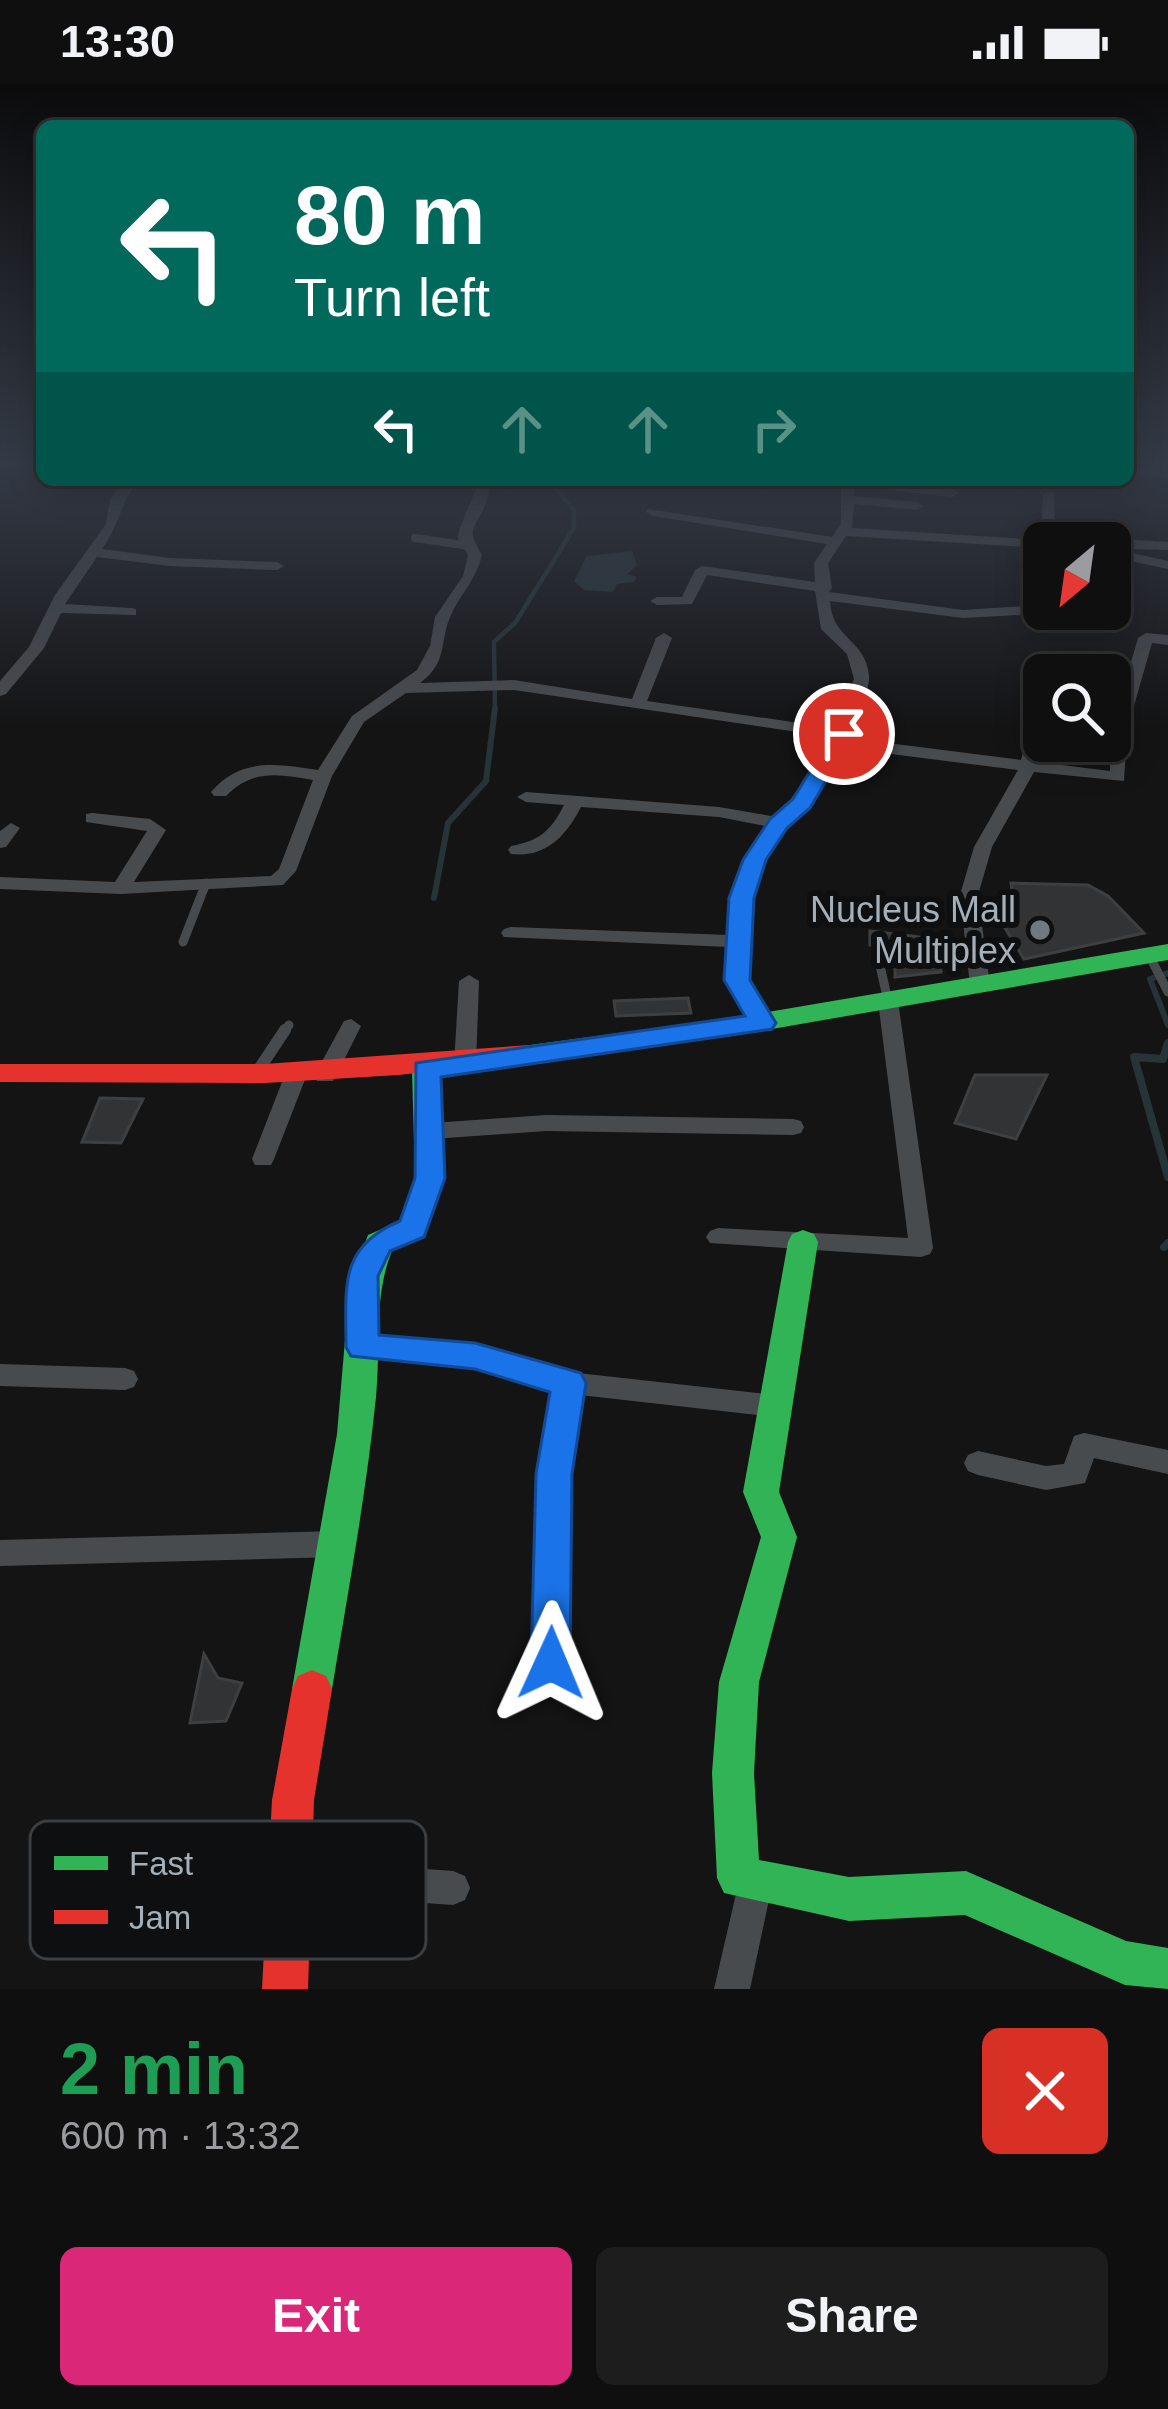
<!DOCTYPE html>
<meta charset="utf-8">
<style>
:root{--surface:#0f0f10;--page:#1d1d1e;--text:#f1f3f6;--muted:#9b9c9f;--line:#2f2f30;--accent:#db2777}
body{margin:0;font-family:Arial,sans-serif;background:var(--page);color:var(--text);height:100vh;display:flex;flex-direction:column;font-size:45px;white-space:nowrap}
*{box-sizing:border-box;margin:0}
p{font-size:39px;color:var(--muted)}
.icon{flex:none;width:66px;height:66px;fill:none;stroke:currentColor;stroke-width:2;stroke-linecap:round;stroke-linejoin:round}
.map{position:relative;height:1905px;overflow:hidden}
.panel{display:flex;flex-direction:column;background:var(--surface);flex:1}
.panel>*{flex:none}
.hud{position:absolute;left:36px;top:36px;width:1098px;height:366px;border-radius:18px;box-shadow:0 6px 30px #0003,0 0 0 3px var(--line);background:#00695c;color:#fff;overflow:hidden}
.needle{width:78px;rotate:209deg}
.tools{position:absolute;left:1023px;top:438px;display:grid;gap:24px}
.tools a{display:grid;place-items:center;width:108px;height:108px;border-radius:18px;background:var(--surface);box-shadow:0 6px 30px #0003,0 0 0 3px var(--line);font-size:60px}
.pin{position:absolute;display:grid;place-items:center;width:102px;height:102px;color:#fff;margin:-51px;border:6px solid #fff;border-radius:50%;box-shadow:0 3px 12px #0007}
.me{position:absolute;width:132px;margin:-66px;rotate:1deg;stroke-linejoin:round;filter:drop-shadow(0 0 9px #0008)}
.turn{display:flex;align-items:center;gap:42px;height:252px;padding:0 60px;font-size:54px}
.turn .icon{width:156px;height:156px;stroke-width:2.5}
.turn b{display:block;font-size:84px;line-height:102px}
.lanes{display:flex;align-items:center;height:114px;padding:0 60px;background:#0003;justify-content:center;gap:60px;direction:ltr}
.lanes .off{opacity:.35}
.round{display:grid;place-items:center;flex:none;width:126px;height:126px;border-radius:18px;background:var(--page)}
.overview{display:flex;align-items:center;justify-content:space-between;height:204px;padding:0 60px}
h1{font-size:72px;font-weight:700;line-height:90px;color:#1e9e55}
.primary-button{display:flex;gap:24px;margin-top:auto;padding:24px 60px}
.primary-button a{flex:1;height:138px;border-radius:18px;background:var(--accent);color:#fff;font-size:48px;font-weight:700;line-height:138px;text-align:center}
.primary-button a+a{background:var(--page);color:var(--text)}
.status{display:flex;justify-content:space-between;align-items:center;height:84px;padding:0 60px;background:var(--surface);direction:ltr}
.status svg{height:33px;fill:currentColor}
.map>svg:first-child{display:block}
.water{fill:#263437}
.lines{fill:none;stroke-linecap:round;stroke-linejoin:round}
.stream-far2{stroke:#263437;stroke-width:4.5}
.stream-far1{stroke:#263437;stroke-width:6}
.stream{stroke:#263437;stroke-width:8}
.building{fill:#323334;stroke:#3d3f41;stroke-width:3}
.lane-far2{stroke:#484b4e;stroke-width:8}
.lane-far1{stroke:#484b4e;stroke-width:9}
.lane{stroke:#484b4e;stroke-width:12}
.street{fill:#484b4e;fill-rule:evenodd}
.fast{fill:#30b455;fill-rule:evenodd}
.jam{fill:#e5322d;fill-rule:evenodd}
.route{fill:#1a73e8;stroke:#114b97;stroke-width:3}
.poi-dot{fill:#72797e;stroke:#0e0f10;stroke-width:4.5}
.labels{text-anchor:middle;stroke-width:12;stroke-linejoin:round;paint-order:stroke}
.poi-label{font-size:36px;fill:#a4afb7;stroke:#0e0f10;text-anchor:end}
.key{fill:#0e0f10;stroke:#3b3f42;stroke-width:3}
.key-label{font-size:33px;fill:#a4afb7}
</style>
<div class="status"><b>13:30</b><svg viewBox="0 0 49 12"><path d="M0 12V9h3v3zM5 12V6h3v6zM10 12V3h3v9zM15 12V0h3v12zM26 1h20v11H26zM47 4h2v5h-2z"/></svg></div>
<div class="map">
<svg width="1168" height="1905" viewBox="0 0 1168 1905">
<rect width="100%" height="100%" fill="#141415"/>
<path class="water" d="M632 467 637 481 627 490 636 493 634 498 617 500 613 508 584 506 574 497 587 472Z"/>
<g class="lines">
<path class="stream-far2" d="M495 627 494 558 515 539 574 444V426L548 396"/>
<g class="stream-far1">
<path d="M434 814 448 739 486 697 495 624"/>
<path d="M1168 889 1150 895 1168 941"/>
</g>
<g class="stream">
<path d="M1168 959 1163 975 1134 973 1168 1093"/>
<path d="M1164 1163 1168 1159"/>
</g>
</g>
<g class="building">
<path d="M1011 799 1088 801 1108 812 1144 849 1024 875 994 826 1014 822Z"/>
<path d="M870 847 937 855 941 888 895 893V866L870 861Z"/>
<path d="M688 914 691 929 616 932 614 917Z"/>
<path d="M975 991H1047L1016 1055 955 1039Z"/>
<path d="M100 1014 143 1015 121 1059 82 1058Z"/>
<path d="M204 1570 218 1594 242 1599 226 1637 190 1639Z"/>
</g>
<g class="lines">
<path class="lane-far2" d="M415 454 470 462"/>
<g class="lane-far1">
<path d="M183 858 206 799"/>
<path d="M1150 873 1168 908"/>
<path d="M879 877 888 917"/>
<path d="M283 949 289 941"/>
</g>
<path class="lane" d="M259 985 285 946"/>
<g class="street">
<path d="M1128 380 1168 386V394L1128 388Z"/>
<path d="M125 396H138C121 419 119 441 102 465L170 474 277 478 284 482 277 486 170 482 97 473 65 520 131 524 136 525V531L61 529 44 564 6 610 0 612V597L29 563 55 511 106 440 110 415Z"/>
<path d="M479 396H491C489 405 488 417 483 426 471 449 468 446 482 471 476 496 461 509 451 531 439 556 449 578 420 599L514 596 632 615 656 554 664 549 672 554 647 617 834 644 854 595 847 570 821 545 815 507 707 491 692 520 657 521 650 517 657 513H682L695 486 702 482 815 498 814 479 827 460 653 432 646 428 648 425 832 453 841 440V402L776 400 770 396H886L953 405 959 409 953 413 854 402V412L917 418 924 422 917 426 854 420 852 444 1041 456 1043 410 1054 407 1055 459H1044V464L846 452 828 479 832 504 829 508 963 526 1044 521V525H1065L1058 529 963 534 830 517C832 556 866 555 869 592 870 607 856 631 850 646L852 650 848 654 1021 676 1035 622 1043 617 1044 652 1038 678 1110 687 1111 646 1138 554 1146 549 1168 551V561L1152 559 1127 646 1124 697 1034 688 992 763 978 811 990 901 987 906 980 907 970 901 960 811 974 763 1018 686 843 664 763 776 750 814 747 896 773 939 770 944H756L727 896 729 863 504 853 501 849 504 845 511 843 729 851C732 803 741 781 770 743L719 733 581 723C566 752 546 774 511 770L508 766 511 762C539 757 551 747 564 721L526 718 517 713 526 708 719 723 777 733 823 672 831 653 514 606 406 609 364 638 332 692 296 787 283 801 121 810 0 805V793L115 798 147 747 86 738V730L92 729 150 735 166 746 134 798 271 792 279 785 313 696C279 690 252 685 226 712H214L211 708C241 673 277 680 318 686L352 632 417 586 430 562 435 533 463 492 468 471C465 465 459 460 458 453 457 447 476 408 479 396Z"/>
<path d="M1122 455 1168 458V466L1131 465 1132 469 1168 477V485L1121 475 1117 464 1104 459Z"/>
<path d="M11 739 20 744 6 763 0 764V747Z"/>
<path d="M469 891 479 897 476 980 465 987 454 980 459 897Z"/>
<path d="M888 910 898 917 933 1164 930 1170 921 1173 710 1159 706 1153 710 1147 718 1144 908 1154 878 917Z"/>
<path d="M351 935 361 942 336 992 333 997H317L314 992 344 937Z"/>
<path d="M295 986 306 993 274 1075 271 1081H255L252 1075 284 993Z"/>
<path d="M546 1031 793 1035 801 1037 804 1043 801 1049 793 1051 546 1047 432 1055 424 1053 421 1047 424 1041 432 1039Z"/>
<path d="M363 1253 475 1262 569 1288 776 1311 785 1314 789 1322 785 1330 776 1333 580 1311 568 1391 566 1579 562 1589 551 1593 540 1589 536 1579 540 1391 555 1306 475 1282 363 1273 354 1270 350 1263 354 1256Z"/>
<path d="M0 1280 125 1284 134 1287 138 1295 134 1303 125 1306 0 1302Z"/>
<path d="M1084 1349 1168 1366V1390L1094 1374 1085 1399 1046 1406 978 1391 968 1387 964 1379 968 1371 978 1367 1046 1382 1064 1380 1074 1352Z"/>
<path d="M336 1447 346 1451 350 1460 346 1469 336 1473 0 1482V1456Z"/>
<path d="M357 1780 453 1787 465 1792 470 1804 465 1816 453 1821 357 1814 286 1818 274 1813 269 1801 274 1789 286 1784Z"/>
<path d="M756 1780 768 1785 773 1797 750 1905H714L739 1797 744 1785Z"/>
</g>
<g class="fast">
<path d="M1168 860V876L732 952 530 979 516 970 530 961 732 934Z"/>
<path d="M426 977 440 986 445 1094 424 1152 392 1167C373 1213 381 1264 376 1313 366 1411 348 1508 332 1605L326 1618 312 1624 298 1618 292 1605 337 1350 350 1197 368 1151 400 1137 415 1094 412 986Z"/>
<path d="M803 1146 814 1150 818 1158 779 1408 797 1453 759 1598 754 1689 759 1776 849 1793 966 1787 1126 1857 1168 1864V1905L1125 1901 965 1831 849 1837 724 1809 717 1794 712 1689 719 1598 761 1453 743 1408 788 1158 792 1150Z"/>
</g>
<g class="jam">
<path d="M530 961 540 964 544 970 540 976 398 991 265 999 0 998V980H265Z"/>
<path d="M312 1586 326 1592 332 1605 314 1716 308 1905H262L272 1716 292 1605 298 1592Z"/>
</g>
</g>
<linearGradient id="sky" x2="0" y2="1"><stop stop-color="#0b0b0c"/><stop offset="0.59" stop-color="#343a46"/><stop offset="1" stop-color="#343a46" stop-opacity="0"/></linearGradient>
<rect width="1168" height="644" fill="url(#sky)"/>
<path class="route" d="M836 645 854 650 810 724 787 744 766 776 754 814 750 896 776 939 772 945 441 993 445 1094 424 1153 390 1167 378 1192 379 1251 475 1259 581 1289 586 1299 572 1390 570 1579 565 1592 551 1598 537 1592 531 1579 536 1390 550 1308 475 1285 351 1272 346 1263C346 1203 338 1163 400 1137L415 1094 416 979 745 932 724 896 729 814 743 776 770 735 793 715Z"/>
<circle class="poi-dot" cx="1040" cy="846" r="12"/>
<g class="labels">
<g class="poi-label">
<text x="1016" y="838">Nucleus Mall<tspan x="1016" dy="41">Multiplex</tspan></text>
</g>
</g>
<rect x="30" y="1737" width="396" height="138" rx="18" class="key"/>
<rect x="54" y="1772" width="54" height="14" fill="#30b455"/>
<rect x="54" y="1826" width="54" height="14" fill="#e5322d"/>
<g class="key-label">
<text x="129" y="1791">Fast</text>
<text x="129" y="1845">Jam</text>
</g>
</svg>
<div class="tools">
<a><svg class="needle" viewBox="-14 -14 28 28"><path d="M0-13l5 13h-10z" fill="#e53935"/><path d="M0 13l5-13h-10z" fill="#9b9c9f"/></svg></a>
<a><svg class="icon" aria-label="search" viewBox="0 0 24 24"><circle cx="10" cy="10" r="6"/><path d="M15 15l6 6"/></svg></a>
</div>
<div class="pin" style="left:844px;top:650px;background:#d93025"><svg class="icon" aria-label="arrive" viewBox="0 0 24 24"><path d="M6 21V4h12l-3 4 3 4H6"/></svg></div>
<svg class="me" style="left:551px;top:1579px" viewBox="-20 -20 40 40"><path d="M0-17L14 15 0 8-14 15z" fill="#1a73e8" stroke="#fff" stroke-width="4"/></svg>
<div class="hud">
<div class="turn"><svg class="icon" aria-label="left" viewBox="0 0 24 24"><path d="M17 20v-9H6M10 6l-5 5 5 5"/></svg><div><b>80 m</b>Turn left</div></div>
<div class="lanes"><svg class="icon" aria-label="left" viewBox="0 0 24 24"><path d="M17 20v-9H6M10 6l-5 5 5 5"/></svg><svg class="icon off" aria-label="ahead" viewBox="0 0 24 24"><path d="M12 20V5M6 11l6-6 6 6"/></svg><svg class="icon off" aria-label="ahead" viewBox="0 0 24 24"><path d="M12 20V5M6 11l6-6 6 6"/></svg><svg class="icon off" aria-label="right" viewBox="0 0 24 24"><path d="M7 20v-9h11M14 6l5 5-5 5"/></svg></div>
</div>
</div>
<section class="panel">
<div class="overview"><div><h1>2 min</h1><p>600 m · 13:32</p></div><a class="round" style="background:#d93025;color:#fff"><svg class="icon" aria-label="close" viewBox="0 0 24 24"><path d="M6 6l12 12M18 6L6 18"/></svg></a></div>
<div class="primary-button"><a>Exit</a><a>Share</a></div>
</section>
